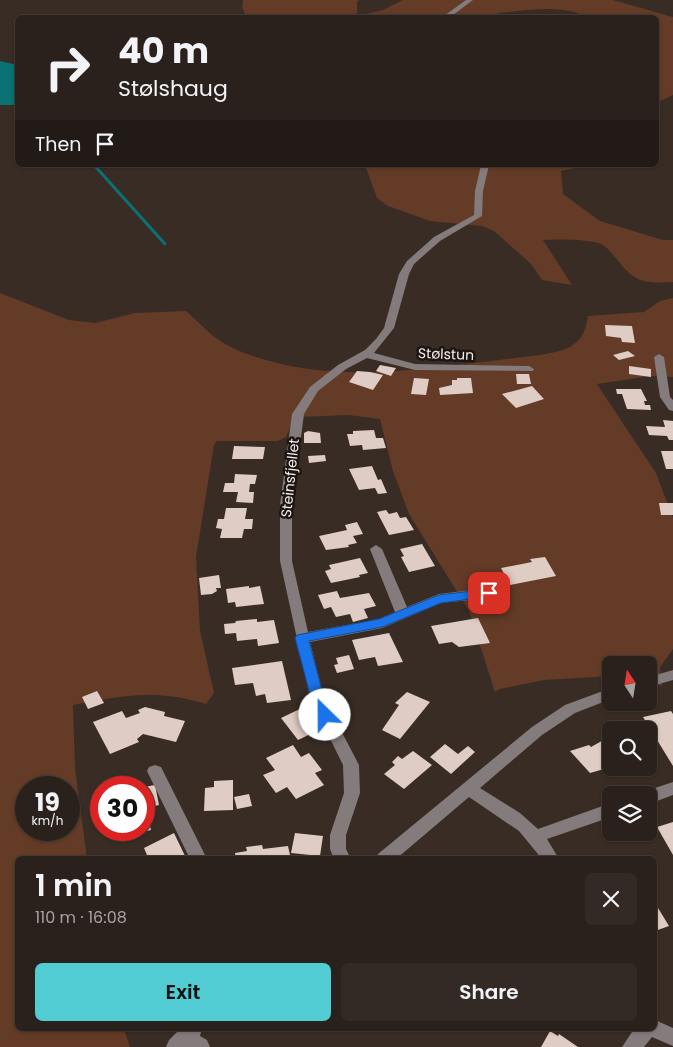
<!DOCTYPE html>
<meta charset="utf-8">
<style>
:root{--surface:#2b211c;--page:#332925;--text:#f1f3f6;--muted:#a6a3a3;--line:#473e3b;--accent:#51ccd3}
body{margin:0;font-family:Poppins,sans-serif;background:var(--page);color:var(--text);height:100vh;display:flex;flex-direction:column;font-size:19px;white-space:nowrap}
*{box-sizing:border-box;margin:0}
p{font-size:16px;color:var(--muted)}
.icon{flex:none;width:28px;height:28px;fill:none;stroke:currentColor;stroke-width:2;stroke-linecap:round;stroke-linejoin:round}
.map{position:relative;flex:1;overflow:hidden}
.side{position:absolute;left:15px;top:856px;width:642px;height:175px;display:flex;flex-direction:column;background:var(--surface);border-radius:8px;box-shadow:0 1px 4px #0004,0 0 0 1px var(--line)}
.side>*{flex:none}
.top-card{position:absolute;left:15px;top:15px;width:644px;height:152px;border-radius:8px;box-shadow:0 1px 4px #0004,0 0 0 1px var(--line);background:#2b211c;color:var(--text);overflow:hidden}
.needle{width:32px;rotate:348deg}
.fabs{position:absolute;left:602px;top:656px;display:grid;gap:10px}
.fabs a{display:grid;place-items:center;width:55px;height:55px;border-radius:8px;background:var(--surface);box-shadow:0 1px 4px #0004,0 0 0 1px var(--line);font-size:25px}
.speed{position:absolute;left:15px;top:776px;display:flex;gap:10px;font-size:25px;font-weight:700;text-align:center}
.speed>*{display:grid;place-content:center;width:65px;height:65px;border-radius:50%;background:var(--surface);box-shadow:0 1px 4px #0004,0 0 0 1px var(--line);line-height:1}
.speed small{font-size:12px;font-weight:400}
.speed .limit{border:8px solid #d22;background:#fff;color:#111}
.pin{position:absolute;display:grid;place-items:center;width:42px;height:42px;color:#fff;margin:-21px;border-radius:10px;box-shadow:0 2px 8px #0006}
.me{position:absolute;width:55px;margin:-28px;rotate:337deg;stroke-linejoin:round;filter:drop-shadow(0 0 4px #0008)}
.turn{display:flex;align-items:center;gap:18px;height:105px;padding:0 20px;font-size:22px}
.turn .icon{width:65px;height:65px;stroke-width:2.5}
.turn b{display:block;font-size:35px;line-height:42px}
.then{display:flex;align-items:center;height:48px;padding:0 20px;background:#0003;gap:10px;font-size:19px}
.round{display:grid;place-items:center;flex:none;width:52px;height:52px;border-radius:8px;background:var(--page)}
.summary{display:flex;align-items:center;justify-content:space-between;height:85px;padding:0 20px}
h1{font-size:30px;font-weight:600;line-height:38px}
.action{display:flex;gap:10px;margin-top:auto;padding:10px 20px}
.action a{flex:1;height:58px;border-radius:8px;background:var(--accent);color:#111;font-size:20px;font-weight:600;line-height:58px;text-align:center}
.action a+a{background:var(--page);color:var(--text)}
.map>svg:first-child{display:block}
.green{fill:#633b26;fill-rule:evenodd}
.water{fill:#0a7273}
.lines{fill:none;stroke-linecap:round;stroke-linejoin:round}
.stream{stroke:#0a7273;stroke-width:3}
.building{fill:#dfccc4}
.minor{fill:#847b7c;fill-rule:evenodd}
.route{fill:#1a73e8;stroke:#114b97}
.labels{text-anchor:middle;stroke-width:5;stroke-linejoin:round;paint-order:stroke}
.street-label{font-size:14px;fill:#f6ede8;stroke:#1c1613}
</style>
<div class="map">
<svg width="673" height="1047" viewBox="0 0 673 1047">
<rect width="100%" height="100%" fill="#392c25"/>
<g class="green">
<path d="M359 0 357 2V16L383 10 403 0H613L669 16 673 17V95L656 103V18L586 17C562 3 525 11 498 13L495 18H246L242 6 243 0Z"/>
<path d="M365 165H589L561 171 563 194 600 221 663 240H673V282C647 283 636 284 619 262 614 256 610 250 603 245 594 239 554 239 543 240L572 285 542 280 531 264 494 231 482 226 430 221 388 206 377 198Z"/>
<path d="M0 293 69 320 95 323 135 313 186 311C195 319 203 327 212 335 227 347 247 355 266 360 344 383 428 368 507 359 522 357 562 354 573 345 584 337 586 328 588 316L644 312 660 301 673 298V377L651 376 597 384 656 473 673 518V649L660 667 662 686 649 682V665H611V676L544 680 500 689 495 692 469 611 409 514 393 471 380 419 348 415 299 417 294 419 286 437 278 441H217L214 445 196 557 200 631 214 693 206 704C157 689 123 695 73 705L75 768 87 859H18V1029H124L130 1047H0ZM26 788H69V830H26Z"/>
</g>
<path class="water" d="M0 61 17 65V105H0Z"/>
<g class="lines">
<path class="stream" d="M94 165 165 244"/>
</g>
<g class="building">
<path d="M605 325 632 326 635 343 622 342 621 338 606 336Z"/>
<path d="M628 351 635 356 619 360 613 355Z"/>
<path d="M380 365 396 368 391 376 376 371Z"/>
<path d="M629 366 651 369V377L629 374Z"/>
<path d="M357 371 370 372 383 375 373 390 349 382Z"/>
<path d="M516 374H529L531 384H517Z"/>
<path d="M414 378 429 379 426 395 411 394Z"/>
<path d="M457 378H471L473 393 440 395 439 388 452 385V380H457Z"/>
<path d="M532 386 544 399 516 408 502 394Z"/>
<path d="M616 389H641L647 401H644L645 405H650L651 410 627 409 622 394H617Z"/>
<path d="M663 420 673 421V440H669L667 436 649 435 646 426 665 427Z"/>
<path d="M374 430 376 438H383L386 448 363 450 362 445 350 446 347 434H353V431Z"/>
<path d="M308 431 320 433 321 443H304V433Z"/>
<path d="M234 446 265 447 263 459H232Z"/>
<path d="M661 451H673V469H666Z"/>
<path d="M325 455 326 461 309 463 308 456Z"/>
<path d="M372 466 378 480 381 479 387 493 378 494 375 488 359 490 349 469Z"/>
<path d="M235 474 257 475 255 484H250L249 492H254L253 503 236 502 238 492H223L225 483H234Z"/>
<path d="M659 503H673V515H661Z"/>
<path d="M226 508H247L245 519H253L252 529H244L242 538H220L222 529 216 528 218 519H224Z"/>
<path d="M386 510 389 514 397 512 400 518 406 517 414 530 389 535 377 512Z"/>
<path d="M357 522 363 534 353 536 357 543 348 545 349 547 326 550 319 536 347 530 345 525Z"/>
<path d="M422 544 435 566 409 572 401 557 404 556 400 549Z"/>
<path d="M545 557 556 576 510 585 501 568 532 562 530 559Z"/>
<path d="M360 558 368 573 359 575 360 577 331 583 325 571 331 569 329 565Z"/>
<path d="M219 575 221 588H216L217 591 212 594 201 595 199 578Z"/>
<path d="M249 586V588L260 586 264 604 236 607 235 602 228 603 226 589Z"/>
<path d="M337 591 340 598 369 593 376 606 364 609 368 618 353 622 350 614 336 617 331 607 324 609 318 595Z"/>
<path d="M478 618 490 643 459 647 452 642 439 644 431 626Z"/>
<path d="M257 619V622L274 620 279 643 258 646 257 639 237 641 236 633 225 634 224 624 235 623 236 621Z"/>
<path d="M389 633 403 662 378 666 375 657 359 660 352 640Z"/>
<path d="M349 655 354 669 337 673 334 665 338 664 336 658Z"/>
<path d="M282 661 291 700 267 703 265 694 256 696 253 683 235 685 232 668Z"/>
<path d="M97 691 104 703 88 709 82 697Z"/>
<path d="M407 692 430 702 400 739 382 730 399 705 395 703Z"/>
<path d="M145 707 165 712 164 716 185 721 176 742 143 734 137 739 139 742 110 754 93 722 122 711 126 718 140 713 138 710Z"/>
<path d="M304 707 321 729 298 740 281 718Z"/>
<path d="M671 711 673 714V766L643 717Z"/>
<path d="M611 732V763L609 764 611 767 590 773 570 751 589 745 591 747 607 738 605 735Z"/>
<path d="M445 744 458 754 468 746 475 752 451 774 430 757Z"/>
<path d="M293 745 301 757 309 753 322 770 315 773 324 785 296 799 287 787 276 793 263 775 275 770 266 758Z"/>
<path d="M413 751 432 765 404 789 384 774 395 765 392 762 398 756 402 759Z"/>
<path d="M233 780V810L204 811 205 788 214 787V781Z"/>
<path d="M155 785 159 805 150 807 152 816 148 817 151 830 128 836V834L118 837 117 830H144V787Z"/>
<path d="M249 794 252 806 237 809 234 797Z"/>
<path d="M673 822V855L657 827Z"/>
<path d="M174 833 185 856 178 859H138L147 855 144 848Z"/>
<path d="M295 833 323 836 320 856 291 853Z"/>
<path d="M262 845 263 849 288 846 290 855H294V859H236L235 853 247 851 246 847Z"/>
<path d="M655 903 669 926 655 931Z"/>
<path d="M550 1031 558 1036 559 1034 578 1047H541Z"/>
</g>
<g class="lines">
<g class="minor">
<path d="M466 0H473L449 18H441Z"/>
<path d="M481 165H489L483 191 482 216 440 241 414 264 409 274 394 328 374 353 415 364 529 366 534 369 533 371 415 370 367 358 346 369 318 391 304 414 292 505V561L308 632 379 619 395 612 370 549 376 545 382 549 407 607 439 594 489 588 494 590 496 593 494 596 489 598 441 603 382 628 310 642 324 698 359 765 360 793 346 835V849L351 859H334L330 849V835L344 793 343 765 310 698 280 561V505L292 414 310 387 338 365 365 350 376 339 384 328 399 274 407 261 434 237 474 215 475 191Z"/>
<path d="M659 354 664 357 670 397 673 400V411L669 410 660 397 654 357Z"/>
<path d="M673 670V680L649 687V677Z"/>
<path d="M611 688V699L575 713 542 735 480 788 520 813 538 829 611 803V817L547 839 559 859H542L519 831 469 797 396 859H376L378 854 532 727 565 705Z"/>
<path d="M155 765 161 767 207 859H190L147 771 149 767Z"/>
<path d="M673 782V795L649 804V795H642L643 792Z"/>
<path d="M655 1020 673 1028V1046L652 1037 644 1047H622L634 1029H655Z"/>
<path d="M180 1029H202L200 1036 207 1040 210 1047H166L169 1040Z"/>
</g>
</g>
<path class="route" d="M489 589 493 590 495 593 493 596 441 603 382 627 309 641 324 698 332 715 330 718H320L311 698 295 638 297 635 379 619 439 595Z"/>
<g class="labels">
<g class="street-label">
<text transform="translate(446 354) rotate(2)" y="5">Stølstun</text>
<text transform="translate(290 478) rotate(-84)" y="5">Steinsfjellet</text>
</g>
</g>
</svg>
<div class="fabs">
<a><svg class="needle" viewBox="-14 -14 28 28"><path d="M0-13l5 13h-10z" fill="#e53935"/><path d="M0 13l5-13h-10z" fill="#a6a3a3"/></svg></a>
<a><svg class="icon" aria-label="search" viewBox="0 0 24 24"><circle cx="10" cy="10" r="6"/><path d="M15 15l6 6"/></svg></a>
<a><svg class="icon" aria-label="layers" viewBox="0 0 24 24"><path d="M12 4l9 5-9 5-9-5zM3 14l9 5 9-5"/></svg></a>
</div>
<div class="speed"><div>19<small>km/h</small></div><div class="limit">30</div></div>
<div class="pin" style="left:489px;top:593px;background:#d93025"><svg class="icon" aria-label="arrive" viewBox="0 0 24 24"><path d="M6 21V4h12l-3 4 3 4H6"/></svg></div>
<svg class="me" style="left:325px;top:715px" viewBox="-20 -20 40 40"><circle r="19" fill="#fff"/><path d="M0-13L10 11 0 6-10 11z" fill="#1a73e8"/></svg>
<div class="top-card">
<div class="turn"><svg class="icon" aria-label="right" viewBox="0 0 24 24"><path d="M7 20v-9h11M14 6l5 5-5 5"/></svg><div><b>40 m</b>Stølshaug</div></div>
<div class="then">Then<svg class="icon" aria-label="arrive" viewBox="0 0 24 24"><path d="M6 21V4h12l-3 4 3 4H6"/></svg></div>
</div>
<section class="side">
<div class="summary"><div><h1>1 min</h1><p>110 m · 16:08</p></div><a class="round"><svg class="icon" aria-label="close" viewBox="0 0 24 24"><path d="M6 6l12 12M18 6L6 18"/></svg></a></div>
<div class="action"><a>Exit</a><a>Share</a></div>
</section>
</div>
